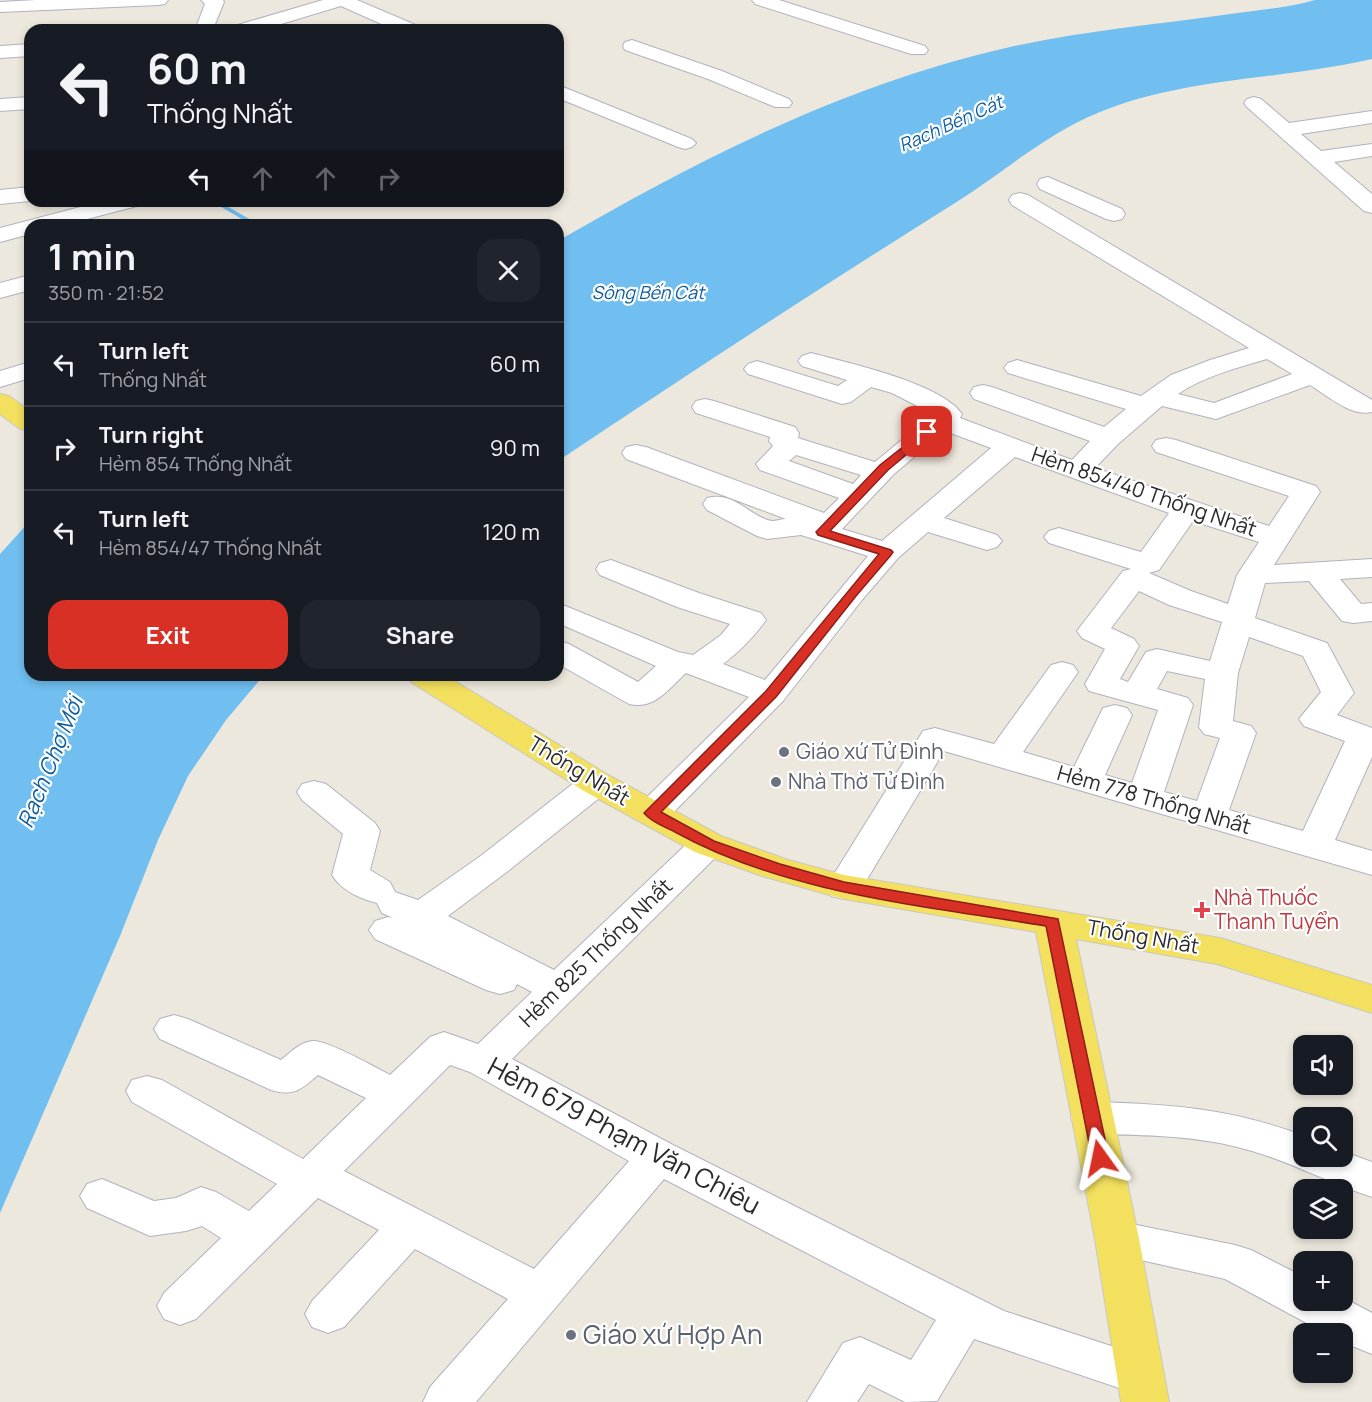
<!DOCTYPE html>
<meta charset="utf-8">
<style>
:root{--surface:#171b24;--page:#20242c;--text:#f1f3f6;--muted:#9ea1a6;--line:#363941;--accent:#d93025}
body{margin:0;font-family:Manrope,sans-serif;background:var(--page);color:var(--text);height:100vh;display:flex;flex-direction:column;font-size:22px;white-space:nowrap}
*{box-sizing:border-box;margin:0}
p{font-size:20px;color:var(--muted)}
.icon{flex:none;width:33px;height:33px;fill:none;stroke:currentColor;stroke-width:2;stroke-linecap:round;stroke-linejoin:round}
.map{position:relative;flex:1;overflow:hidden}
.side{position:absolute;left:24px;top:219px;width:540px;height:462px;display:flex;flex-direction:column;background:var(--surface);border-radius:18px;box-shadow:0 3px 9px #0003}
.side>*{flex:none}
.guide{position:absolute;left:24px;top:24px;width:540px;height:183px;border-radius:18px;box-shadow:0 3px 9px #0003;background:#171b24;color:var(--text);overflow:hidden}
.tools{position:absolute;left:1293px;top:1035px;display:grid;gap:12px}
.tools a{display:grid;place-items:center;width:60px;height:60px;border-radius:12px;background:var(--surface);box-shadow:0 3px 9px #0003;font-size:30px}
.pin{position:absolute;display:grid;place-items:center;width:51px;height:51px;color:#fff;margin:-26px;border-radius:12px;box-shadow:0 3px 9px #0006}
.me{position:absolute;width:66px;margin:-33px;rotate:348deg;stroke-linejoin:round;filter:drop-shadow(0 0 4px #0008)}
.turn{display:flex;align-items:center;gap:21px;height:126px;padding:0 24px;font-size:27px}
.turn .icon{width:78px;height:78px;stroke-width:2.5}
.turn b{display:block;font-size:42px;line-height:51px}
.lanes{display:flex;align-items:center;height:57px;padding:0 24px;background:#0003;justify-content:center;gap:30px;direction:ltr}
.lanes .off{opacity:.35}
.round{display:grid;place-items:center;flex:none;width:63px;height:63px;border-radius:18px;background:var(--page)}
.summary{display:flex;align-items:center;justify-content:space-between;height:102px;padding:0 24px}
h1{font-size:36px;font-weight:700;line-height:45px}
.primary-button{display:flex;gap:12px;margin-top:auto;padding:12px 24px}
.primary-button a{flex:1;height:69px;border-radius:18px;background:var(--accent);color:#fff;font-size:24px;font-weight:700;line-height:69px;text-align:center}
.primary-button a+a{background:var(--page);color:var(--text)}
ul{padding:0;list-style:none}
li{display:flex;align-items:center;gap:18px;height:84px;padding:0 24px;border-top:2px solid var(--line)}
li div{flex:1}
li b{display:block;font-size:22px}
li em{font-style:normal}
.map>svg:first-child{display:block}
.water{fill:#70bff0}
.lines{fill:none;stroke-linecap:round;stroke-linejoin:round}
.stream{fill:#70bff0;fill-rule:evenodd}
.minor-casing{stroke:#b1b2bf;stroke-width:2}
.major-casing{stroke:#c8c8c8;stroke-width:2}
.minor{fill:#fff;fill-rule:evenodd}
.major{fill:#f2e05e;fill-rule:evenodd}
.route{fill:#d93025;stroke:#8d1f18;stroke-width:1.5}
.worship-dot{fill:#6b7280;stroke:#fff;stroke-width:2}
.health-dot{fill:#e0444e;stroke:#fff;stroke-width:2}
.labels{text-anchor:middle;stroke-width:4.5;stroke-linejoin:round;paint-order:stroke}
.far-water-label{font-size:18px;font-style:italic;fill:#0d5c9e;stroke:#fff}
.street-label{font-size:21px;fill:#2b2b2b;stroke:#fff}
.worship-label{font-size:21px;fill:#5b616d;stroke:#fff;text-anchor:start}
.health-label{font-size:21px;fill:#be3a42;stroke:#fff;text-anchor:start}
.water-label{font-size:22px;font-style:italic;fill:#0d5c9e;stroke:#fff}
.near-street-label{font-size:26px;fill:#2b2b2b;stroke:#fff}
.near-worship-label{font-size:26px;fill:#5b616d;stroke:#fff;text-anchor:start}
</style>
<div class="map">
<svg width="1372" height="1402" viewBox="0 0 1372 1402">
<rect width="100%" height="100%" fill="#ede8dd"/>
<g class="water">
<path d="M1315 0H1372V59C1281 80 1187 77 1100 112 1047 133 1003 173 955 203 821 287 689 373 558 461V241C699 159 845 85 1006 48 1079 31 1155 25 1230 14 1258 10 1287 8 1315 0Z"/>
<path d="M28 523H30V675H264L226 720 188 776 158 840 120 936 0 1213V554Z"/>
</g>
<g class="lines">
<path class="stream" d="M211 201H218L260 225H252Z"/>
<defs>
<g id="minor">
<path d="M36 0H168L165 4 159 5 0 12V2Z"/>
<path d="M201 0H223L224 2 213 29 204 30 197 25 205 4Z"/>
<path d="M323 0H357L418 26 420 30H395L341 6 261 30H232L234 26Z"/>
<path d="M752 0H779L925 46 928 50 925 54H911L755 4Z"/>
<path d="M632 40 722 71 789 99 792 103 789 107H775L708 79 625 50 623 46 625 42Z"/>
<path d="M30 44V56L0 58V46Z"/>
<path d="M558 85 692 139 696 143 692 147 685 149 678 147 558 98Z"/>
<path d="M30 97V109L0 111V99Z"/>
<path d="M1254 97 1261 99 1289 123 1372 111V123L1301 134 1321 151 1372 144V156L1334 162 1372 194V213L1364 211 1247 107 1244 103 1247 99Z"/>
<path d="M1048 177 1122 209 1125 214 1122 219 1114 221 1106 219 1040 189 1037 184 1040 179Z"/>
<path d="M30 187V201L0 204V190Z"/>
<path d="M1020 193 1028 195 1372 400V412C1351 417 1328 396 1310 385L1216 419 1162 406 1118 444 1095 468 1269 526 1289 496 1156 452 1152 446 1156 440 1166 438 1176 440 1316 486 1320 492 1274 565 1372 559V577L1340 579 1361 604 1372 603V621L1353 623 1342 621 1309 581 1265 583 1255 618 1327 643 1354 693 1337 715 1372 728V757L1335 840 1372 851V875L944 751 857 896 844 899 831 896 826 887 923 731 935 728 994 744 1051 665 1062 662 1073 665 1078 672 1023 752 1074 767 1103 708 1115 705 1127 708 1132 715 1105 775 1132 783 1158 710 1089 691 1085 684 1105 649 1082 638 1077 631 1123 571 1131 569 1049 543 1044 537 1049 531 1059 528 1141 552 1169 513 1015 457 944 518 997 535 1002 541 997 547 987 550 928 532 898 558 862 600 783 701 665 821 652 824 639 821 634 813 639 805 749 697 686 673C668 689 655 710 629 704L558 664V641L569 644 638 682 656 666 558 623V603L678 652 693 655 721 635 730 624 677 607 600 575 596 569 600 563 611 560 699 593 761 613 766 620C753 638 740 651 723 664L765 680 868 556 801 535 767 539 757 536 707 510 703 504 707 498C736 491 749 517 772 521 776 521 782 519 786 519L626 459 622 453 626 447 636 445 646 447 824 513 839 498 760 470 756 464 773 446 769 441 770 437 696 413 692 407 696 401 705 399 714 401 795 427 799 433 798 438 801 439 875 462 933 414 892 393 871 387 851 402 842 404 748 374 744 369 748 364 757 361 838 386 847 380 802 366 798 361 802 356 811 353C848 363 941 383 962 414L960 418 1072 460 1090 441 974 399 970 393 974 387 983 385 992 387 1104 427 1126 409 1008 373 1004 368 1008 363 1017 360 1141 396 1171 375 1210 360 1249 348 1012 205 1009 200 1012 195ZM1267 359 1292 374 1214 403 1178 394C1204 376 1237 368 1267 359ZM945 431 991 448 882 541 842 529 894 474ZM796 455 861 475 853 484 789 461ZM1193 521 1259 542 1237 575 1228 604 1191 591 1149 573 1159 570ZM1139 591 1169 605 1222 622 1210 661 1157 649 1146 652 1128 682 1120 679 1139 646 1134 639 1111 628ZM1249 637 1303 656 1321 692 1299 719 1304 726 1345 741 1303 831 1229 810 1256 733 1251 726 1233 721 1238 673ZM1167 671 1205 679 1199 727 1204 734 1220 738 1197 801 1164 792 1193 705 1188 698 1157 689Z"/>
<path d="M103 201H140L137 206 64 225H30V234L0 242V228Z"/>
<path d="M30 275V290L0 298V283Z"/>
<path d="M30 362V378L0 387V371Z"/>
<path d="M596 772 608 775 613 783 608 791 508 871 448 916 554 970 695 836 708 832 721 836 726 844 721 852 512 1059 673 1145 1004 1311 1157 1361 1164 1375 1157 1389 1140 1395 974 1339 937 1401 905 1402 869 1384 857 1402H807L843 1343 860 1337 911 1360 936 1320 664 1179 476 1402H423L430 1387 508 1299 415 1249 344 1327 328 1333 312 1327 305 1314 312 1301 379 1230 318 1198 196 1319 180 1325 164 1319 157 1306 164 1293 221 1238 202 1226 186 1231 150 1236 87 1208 80 1196 87 1184 102 1179 154 1201 176 1198 201 1187 216 1192 249 1211 277 1184 132 1102 126 1091 132 1080 147 1076 162 1080 303 1159 366 1098 318 1075C301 1089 295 1097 271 1090L160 1039 154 1029 160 1019 174 1015 188 1019 281 1060C291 1052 300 1042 313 1041 327 1040 375 1067 390 1075L430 1037 444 1032 478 1044 532 992 517 984 514 990 500 994 486 990 375 939 369 930 375 921 388 917 393 918 382 913 377 903C360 899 341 890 332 875L343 834 302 800 297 792 302 784 314 781 326 784 375 823 380 831 370 870 390 882 395 892 418 900 482 855 584 775ZM450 1065 470 1072 629 1161 534 1269 344 1171Z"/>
<path d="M1092 1102C1169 1104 1230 1108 1304 1136V1156H1342V1151L1372 1162V1197C1331 1184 1293 1163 1252 1151 1199 1135 1146 1135 1092 1134L1077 1129 1071 1118 1077 1107Z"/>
<path d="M1117 1221 1235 1245 1251 1250 1304 1277V1300H1342V1297L1372 1313V1354L1342 1342V1334H1327L1225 1279 1101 1251 1095 1239 1101 1227Z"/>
</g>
<g id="major">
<path d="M0 394 9 396 30 411V431L20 429 0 414Z"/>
<path d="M406 675H445L608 775 721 836 788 860 844 875 1220 938 1372 985V1013L1217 964 1076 939 1139 1239 1169 1402H1121L1095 1239 1036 932 844 899 762 876 695 852 584 791 411 682Z"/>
</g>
</defs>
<use href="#minor" class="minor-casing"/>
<use href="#major" class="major-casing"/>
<use href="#minor" class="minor"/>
<use href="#major" class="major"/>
</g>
<path class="route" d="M927 428 932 432 931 434 888 470 830 531 891 550 893 552 891 555 856 596 776 697 661 812 714 841 780 864 844 882 1058 919 1109 1158 1107 1163 1100 1165 1094 1163 1092 1158 1046 926C922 905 787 894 675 832 665 827 651 822 644 813L766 691 879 554 818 535 816 532 880 465Z"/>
<g class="worship-dot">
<circle cx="784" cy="752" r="6"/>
<circle cx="776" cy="782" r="6"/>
<circle cx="571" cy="1335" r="6"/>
</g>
<path class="health-dot" d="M1199 901h6v6h6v6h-6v6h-6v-6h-6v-6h6z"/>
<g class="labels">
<g class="far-water-label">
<text transform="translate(951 124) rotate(-24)" y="6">Rạch Bến Cát</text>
<text x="648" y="299">Sông Bến Cát</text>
</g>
<g class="street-label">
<text transform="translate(1144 492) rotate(19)" y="7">Hẻm 854/40 Thống Nhất</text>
<text transform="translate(579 771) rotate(31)" y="7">Thống Nhất</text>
<text transform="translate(1154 800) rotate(16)" y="7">Hẻm 778 Thống Nhất</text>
<text transform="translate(1143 937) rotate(10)" y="7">Thống Nhất</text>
<text transform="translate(596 953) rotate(-44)" y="7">Hẻm 825 Thống Nhất</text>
</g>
<g class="worship-label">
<text x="796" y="759">Giáo xứ Tử Đình</text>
<text x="788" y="789">Nhà Thờ Tử Đình</text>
</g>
<g class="health-label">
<text x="1214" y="905">Nhà Thuốc<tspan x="1214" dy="24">Thanh Tuyển</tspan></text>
</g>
<g class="water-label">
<text transform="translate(50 762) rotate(-68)" y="8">Rạch Chợ Mới</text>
</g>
<g class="near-street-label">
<text transform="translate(624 1136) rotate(28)" y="9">Hẻm 679 Phạm Văn Chiêu</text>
</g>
<g class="near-worship-label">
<text x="583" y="1344">Giáo xứ Hợp An</text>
</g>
</g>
</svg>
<div class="tools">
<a><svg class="icon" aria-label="sound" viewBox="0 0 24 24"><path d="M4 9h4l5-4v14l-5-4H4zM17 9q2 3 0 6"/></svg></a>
<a><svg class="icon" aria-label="search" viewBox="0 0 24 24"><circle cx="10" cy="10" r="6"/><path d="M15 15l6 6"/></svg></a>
<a><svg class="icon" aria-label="layers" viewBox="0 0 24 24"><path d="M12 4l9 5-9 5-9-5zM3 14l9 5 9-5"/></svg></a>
<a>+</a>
<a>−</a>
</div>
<div class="pin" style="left:927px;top:432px;background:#d93025"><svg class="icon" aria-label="arrive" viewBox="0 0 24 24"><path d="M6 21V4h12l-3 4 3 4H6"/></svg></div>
<svg class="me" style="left:1100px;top:1158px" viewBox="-20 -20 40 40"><path d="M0-17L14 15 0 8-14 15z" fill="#d93025" stroke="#fff" stroke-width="4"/></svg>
<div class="guide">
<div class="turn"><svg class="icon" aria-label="left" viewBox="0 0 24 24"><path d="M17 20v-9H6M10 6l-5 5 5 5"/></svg><div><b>60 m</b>Thống Nhất</div></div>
<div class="lanes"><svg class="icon" aria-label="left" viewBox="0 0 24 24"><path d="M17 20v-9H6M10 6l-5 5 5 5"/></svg><svg class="icon off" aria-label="ahead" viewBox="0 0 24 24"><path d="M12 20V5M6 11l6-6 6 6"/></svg><svg class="icon off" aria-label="ahead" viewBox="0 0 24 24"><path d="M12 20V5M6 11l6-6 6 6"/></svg><svg class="icon off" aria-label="right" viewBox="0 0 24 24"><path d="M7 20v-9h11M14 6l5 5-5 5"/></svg></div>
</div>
<section class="side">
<div class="summary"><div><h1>1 min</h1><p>350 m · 21:52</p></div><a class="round"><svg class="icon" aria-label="close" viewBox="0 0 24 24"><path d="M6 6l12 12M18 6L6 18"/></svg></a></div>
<ul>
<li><svg class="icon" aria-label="left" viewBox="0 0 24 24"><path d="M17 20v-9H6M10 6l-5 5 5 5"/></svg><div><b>Turn left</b><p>Thống Nhất</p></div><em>60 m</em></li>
<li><svg class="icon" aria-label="right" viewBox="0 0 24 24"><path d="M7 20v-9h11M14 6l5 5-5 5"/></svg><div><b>Turn right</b><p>Hẻm 854 Thống Nhất</p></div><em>90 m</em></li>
<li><svg class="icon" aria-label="left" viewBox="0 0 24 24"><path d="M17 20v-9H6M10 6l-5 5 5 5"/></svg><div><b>Turn left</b><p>Hẻm 854/47 Thống Nhất</p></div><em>120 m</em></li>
</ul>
<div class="primary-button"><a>Exit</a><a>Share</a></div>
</section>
</div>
